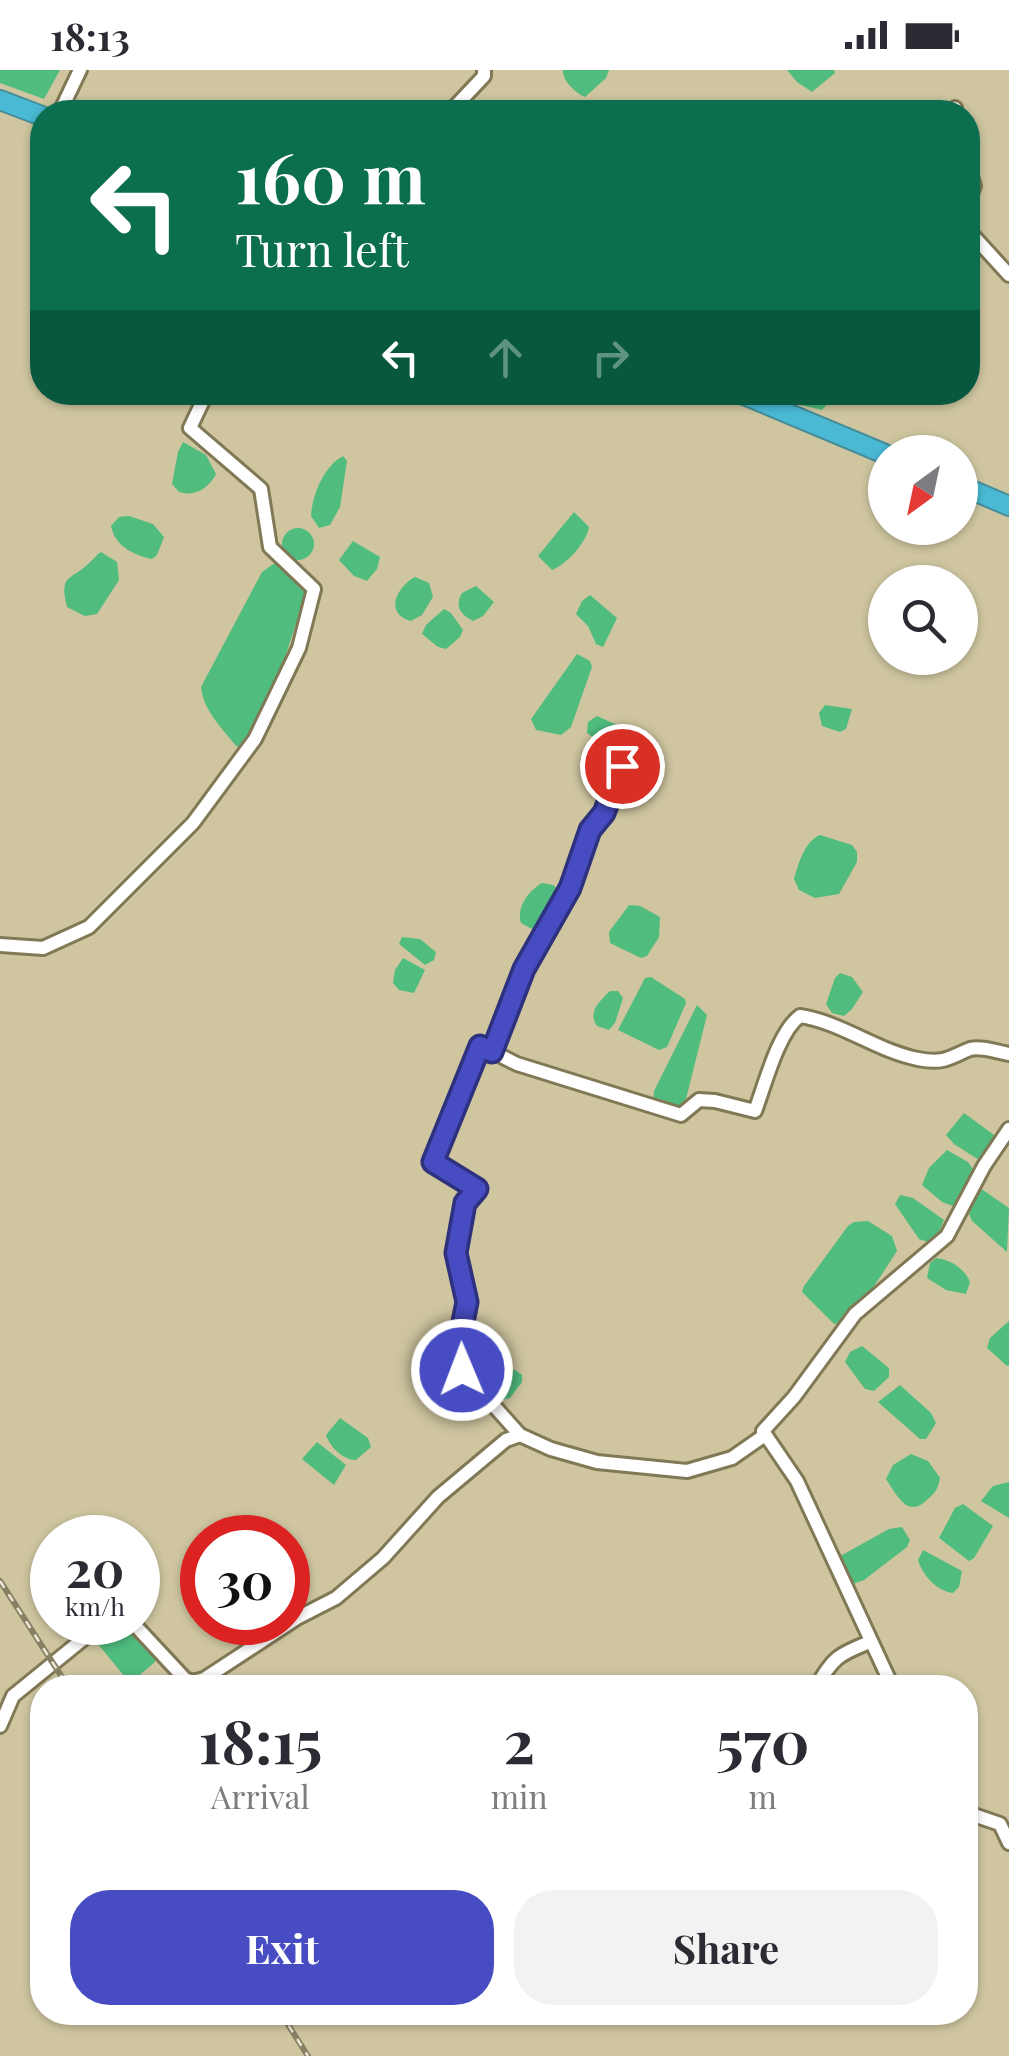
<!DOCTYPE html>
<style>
:root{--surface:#fff;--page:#f2f2f3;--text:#2b2b33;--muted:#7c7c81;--accent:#474cc2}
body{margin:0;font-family:"Playfair Display",serif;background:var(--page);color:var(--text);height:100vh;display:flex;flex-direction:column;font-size:38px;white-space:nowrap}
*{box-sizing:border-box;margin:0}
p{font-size:32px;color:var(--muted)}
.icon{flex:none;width:55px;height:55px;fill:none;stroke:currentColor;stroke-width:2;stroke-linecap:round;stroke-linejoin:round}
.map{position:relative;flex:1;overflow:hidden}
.side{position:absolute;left:30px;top:1605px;width:948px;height:350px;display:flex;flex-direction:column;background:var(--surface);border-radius:40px;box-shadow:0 2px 8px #0004}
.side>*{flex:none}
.hud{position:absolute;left:30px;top:30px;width:950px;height:305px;border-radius:40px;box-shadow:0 2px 8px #0004;background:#0b6e4f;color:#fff;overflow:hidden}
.needle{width:65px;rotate:213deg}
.buttons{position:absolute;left:868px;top:365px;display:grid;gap:20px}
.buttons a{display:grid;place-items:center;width:110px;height:110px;border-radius:50%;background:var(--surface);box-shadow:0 2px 8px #0004;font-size:50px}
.speed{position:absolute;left:30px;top:1445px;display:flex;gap:20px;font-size:50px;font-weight:700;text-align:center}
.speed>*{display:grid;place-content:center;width:130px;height:130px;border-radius:50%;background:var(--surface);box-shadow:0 2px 8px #0004;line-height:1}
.speed small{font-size:25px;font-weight:400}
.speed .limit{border:15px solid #d22;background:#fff;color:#111}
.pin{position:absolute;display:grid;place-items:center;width:85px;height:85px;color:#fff;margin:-42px;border:5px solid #fff;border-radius:50%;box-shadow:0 2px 10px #0007}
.me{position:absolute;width:110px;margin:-55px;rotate:359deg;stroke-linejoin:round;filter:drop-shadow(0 0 8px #0008)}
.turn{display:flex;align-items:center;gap:35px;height:210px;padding:0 40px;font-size:45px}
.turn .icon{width:130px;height:130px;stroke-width:2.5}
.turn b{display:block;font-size:70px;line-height:85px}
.lanes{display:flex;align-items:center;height:95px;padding:0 40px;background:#0003;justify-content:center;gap:50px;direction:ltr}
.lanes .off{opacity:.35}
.eta{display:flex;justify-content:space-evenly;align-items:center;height:170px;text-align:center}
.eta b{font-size:60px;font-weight:700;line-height:70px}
.cta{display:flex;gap:20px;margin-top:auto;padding:20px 40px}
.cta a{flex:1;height:115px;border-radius:40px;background:var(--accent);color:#fff;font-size:40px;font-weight:700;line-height:115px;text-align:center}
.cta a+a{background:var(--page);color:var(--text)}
.status{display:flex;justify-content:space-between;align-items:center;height:70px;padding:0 50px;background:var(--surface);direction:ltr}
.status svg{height:28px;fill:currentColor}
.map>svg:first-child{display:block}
.water{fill:#50bc7e}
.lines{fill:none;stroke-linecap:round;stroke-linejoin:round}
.minor-casing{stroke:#817855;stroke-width:18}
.highway-casing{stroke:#458d98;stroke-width:22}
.minor{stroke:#fff;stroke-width:12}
.highway{stroke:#4abad4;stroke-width:18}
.rail-casing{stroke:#868065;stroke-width:6}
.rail{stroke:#ebe6d3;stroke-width:2.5;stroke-dasharray:8;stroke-linecap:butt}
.route-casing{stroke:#2e317e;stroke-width:25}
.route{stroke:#474cc2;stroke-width:18}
</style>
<div class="status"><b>18:13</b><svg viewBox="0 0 49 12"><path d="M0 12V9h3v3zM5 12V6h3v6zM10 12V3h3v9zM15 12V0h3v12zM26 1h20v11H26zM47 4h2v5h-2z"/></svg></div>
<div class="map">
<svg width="1009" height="1986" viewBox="0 0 1009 1986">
<rect width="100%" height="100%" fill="#cfc6a0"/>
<g class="water">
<path d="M0 0H60L44 29 0 13Z"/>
<path d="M563 0H609L606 8 585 27C575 23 562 10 563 0Z"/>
<path d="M787 0H834L835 3 812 22 797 12Z"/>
<path d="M776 322 830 323 832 329 822 340 783 331Z"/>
<path d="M183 372 206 385 216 404C209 418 195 427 179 422L172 414 178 382Z"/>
<path d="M343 386 347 391 340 437 330 455 319 458 311 446C312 425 324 396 343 386Z"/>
<path d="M574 442 589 457C586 473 567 494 552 500L538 486Z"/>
<path d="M129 446 153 454 164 467 157 485 152 489C133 485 115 476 111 456L119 447Z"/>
<circle cx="298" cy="474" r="16"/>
<path d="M353 471 380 487 377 499 367 511 354 506 339 490Z"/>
<path d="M101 482 117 492 119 510 97 544 85 546 67 537C59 504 70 511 88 494 93 490 96 485 101 482Z"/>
<path d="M275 493 285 497 307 520 277 612 242 678 236 676C222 658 203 640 201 617L262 502Z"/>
<path d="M415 507 429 513 433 527 422 545 411 551C384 544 396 517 415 507Z"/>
<path d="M476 516 494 532 483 546 473 551C461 545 454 536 462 523Z"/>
<path d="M590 525 617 548 603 577 596 574 588 556 576 544 582 531Z"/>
<path d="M444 539 451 543 463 560 460 567 446 579 438 577 422 564 426 555Z"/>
<path d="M577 584 590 591 592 597 571 657 561 665 536 660 531 649Z"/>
<path d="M825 635 852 639 846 659 840 662 822 656 819 643Z"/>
<path d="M597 646 617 655 616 668 611 673 598 671 587 663 588 652Z"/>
<path d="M820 765 852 775 857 782V792L839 824 815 828 799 820 794 809C798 794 805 771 820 765Z"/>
<path d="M542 813 553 815 561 822 545 854 532 859 521 853C516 838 528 821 542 813Z"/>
<path d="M629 835 640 836 660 847 659 867 647 886 641 888 610 873 609 862Z"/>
<path d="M402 867 420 869 436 882 434 890 425 895 399 874Z"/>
<path d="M403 888 425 900 414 923 399 920 393 913 395 900Z"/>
<path d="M840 903 852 907 863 922 852 939 844 946 832 943 826 934 835 908Z"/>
<path d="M651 907 685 929 686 933 667 977 659 980 618 960 645 908Z"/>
<path d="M610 921H618L623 928 615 953 609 960 597 956C587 942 600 931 610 921Z"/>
<path d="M697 935 707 945 684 1037 682 1039 653 1032 654 1021Z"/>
<path d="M964 1043 994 1065 989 1080 979 1090 954 1074 946 1065Z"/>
<path d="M947 1080 968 1092 975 1102 969 1119 953 1136 942 1132 922 1115 929 1098Z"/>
<path d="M980 1118 1009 1138 1007 1182 972 1151 969 1144 976 1121Z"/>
<path d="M900 1125 913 1128 944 1150 934 1174 919 1169 895 1134Z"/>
<path d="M868 1151 892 1166 897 1181 867 1227 841 1253 834 1254 802 1222 804 1216 848 1156 854 1152Z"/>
<path d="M936 1188C951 1190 964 1198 970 1212L966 1224 946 1220 927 1208 930 1193Z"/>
<path d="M1009 1251V1295L1007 1296 987 1278 990 1268Z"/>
<path d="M862 1276 889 1298V1307L874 1321 865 1319 845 1292 850 1282Z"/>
<path d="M509 1296 522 1305V1312L510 1328 502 1330 494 1323 490 1313 501 1299Z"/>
<path d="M900 1315 931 1343 936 1353 926 1369H920L878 1332Z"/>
<path d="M340 1348 368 1368 371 1377 356 1390C343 1390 330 1377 326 1365Z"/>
<path d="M317 1372 346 1395 334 1415 302 1389Z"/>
<path d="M911 1384 928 1391 940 1408C938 1418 936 1422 928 1429 908 1449 898 1427 886 1409L893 1395Z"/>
<path d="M1009 1412V1448L981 1431 993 1416Z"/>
<path d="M963 1434 993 1456 974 1488 969 1491 939 1468 955 1438Z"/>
<path d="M902 1457 910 1470 907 1477 864 1510 850 1515 839 1488 842 1485 889 1459Z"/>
<path d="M923 1480 962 1501 959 1517 953 1523C937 1521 923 1506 918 1490Z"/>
<path d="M113 1553H126L157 1586 155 1592 135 1609 125 1607 97 1573 96 1568Z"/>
</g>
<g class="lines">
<defs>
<g id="minor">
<path d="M60 42 80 0"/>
<path d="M450 42 484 6V0"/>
<path d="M955 42V38"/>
<path d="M968 97 974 116 968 131"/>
<path d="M968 160 1009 205"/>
<path d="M0 875 43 878 89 857 193 753 255 669 299 578 314 519 270 477 261 419 190 358 207 322"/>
<path d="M493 982 524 899 570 818 590 760 605 743 622 697"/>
<path d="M520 1365 462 1300 459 1272 467 1233 457 1183 465 1133 477 1119 433 1092 481 976 517 994 681 1045 699 1030 715 1031 755 1041C765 1015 778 962 800 946 841 952 877 981 918 989 944 994 948 988 970 979 981 976 998 982 1009 984"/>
<path d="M132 1552 185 1609 193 1612 204 1609 297 1548 336 1528 383 1488 438 1427 506 1370 520 1365 551 1379 597 1392 687 1401 732 1388 765 1365"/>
<path d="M816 1618C832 1588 839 1584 870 1572"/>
<path d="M893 1618 797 1411 763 1361 794 1327 855 1244 947 1166 984 1096 1009 1059"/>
<path d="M0 1656 13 1626 104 1552"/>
<path d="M965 1742 1000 1754 1009 1773"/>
</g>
<g id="highway">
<path d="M0 30 42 46"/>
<path d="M737 322 885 384"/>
<path d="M960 415 1009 436"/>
</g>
</defs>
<use href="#minor" class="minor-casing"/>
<use href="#highway" class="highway-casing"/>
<use href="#minor" class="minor"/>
<use href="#highway" class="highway"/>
<defs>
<g id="rail">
<path d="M0 1511 69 1618"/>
<path d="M280 1942 308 1986"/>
</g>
</defs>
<use href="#rail" class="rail-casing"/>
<use href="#rail" class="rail"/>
</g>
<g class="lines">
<defs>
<path id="route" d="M462 1300 459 1272 467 1232 456 1183 465 1133 477 1119 433 1092 480 976 492 982 524 899 570 818 590 760 604 743 622 696"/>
</defs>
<use href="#route" class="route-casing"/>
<use href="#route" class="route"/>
</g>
</svg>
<div class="buttons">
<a><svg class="needle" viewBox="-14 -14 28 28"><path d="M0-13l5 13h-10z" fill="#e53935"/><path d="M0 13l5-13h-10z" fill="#7c7c81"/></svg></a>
<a><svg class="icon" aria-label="search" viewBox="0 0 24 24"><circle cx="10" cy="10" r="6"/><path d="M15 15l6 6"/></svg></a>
</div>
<div class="speed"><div>20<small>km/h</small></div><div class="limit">30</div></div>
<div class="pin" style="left:622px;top:696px;background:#d93025"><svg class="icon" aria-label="arrive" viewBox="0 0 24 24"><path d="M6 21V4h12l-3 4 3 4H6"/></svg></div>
<svg class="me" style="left:462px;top:1300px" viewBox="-20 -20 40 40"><circle r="17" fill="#474cc2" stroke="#fff" stroke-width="3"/><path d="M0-11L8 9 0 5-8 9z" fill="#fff"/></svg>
<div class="hud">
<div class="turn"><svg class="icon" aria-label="left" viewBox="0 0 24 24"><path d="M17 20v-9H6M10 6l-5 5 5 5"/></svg><div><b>160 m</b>Turn left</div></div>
<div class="lanes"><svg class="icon" aria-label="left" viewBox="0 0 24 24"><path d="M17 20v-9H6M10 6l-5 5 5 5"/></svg><svg class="icon off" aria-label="ahead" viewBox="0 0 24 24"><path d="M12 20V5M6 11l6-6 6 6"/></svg><svg class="icon off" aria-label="right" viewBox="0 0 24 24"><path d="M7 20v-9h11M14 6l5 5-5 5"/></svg></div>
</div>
<section class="side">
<div class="eta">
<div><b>18:15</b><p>Arrival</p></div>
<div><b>2</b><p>min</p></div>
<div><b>570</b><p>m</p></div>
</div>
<div class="cta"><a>Exit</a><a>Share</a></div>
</section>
</div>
